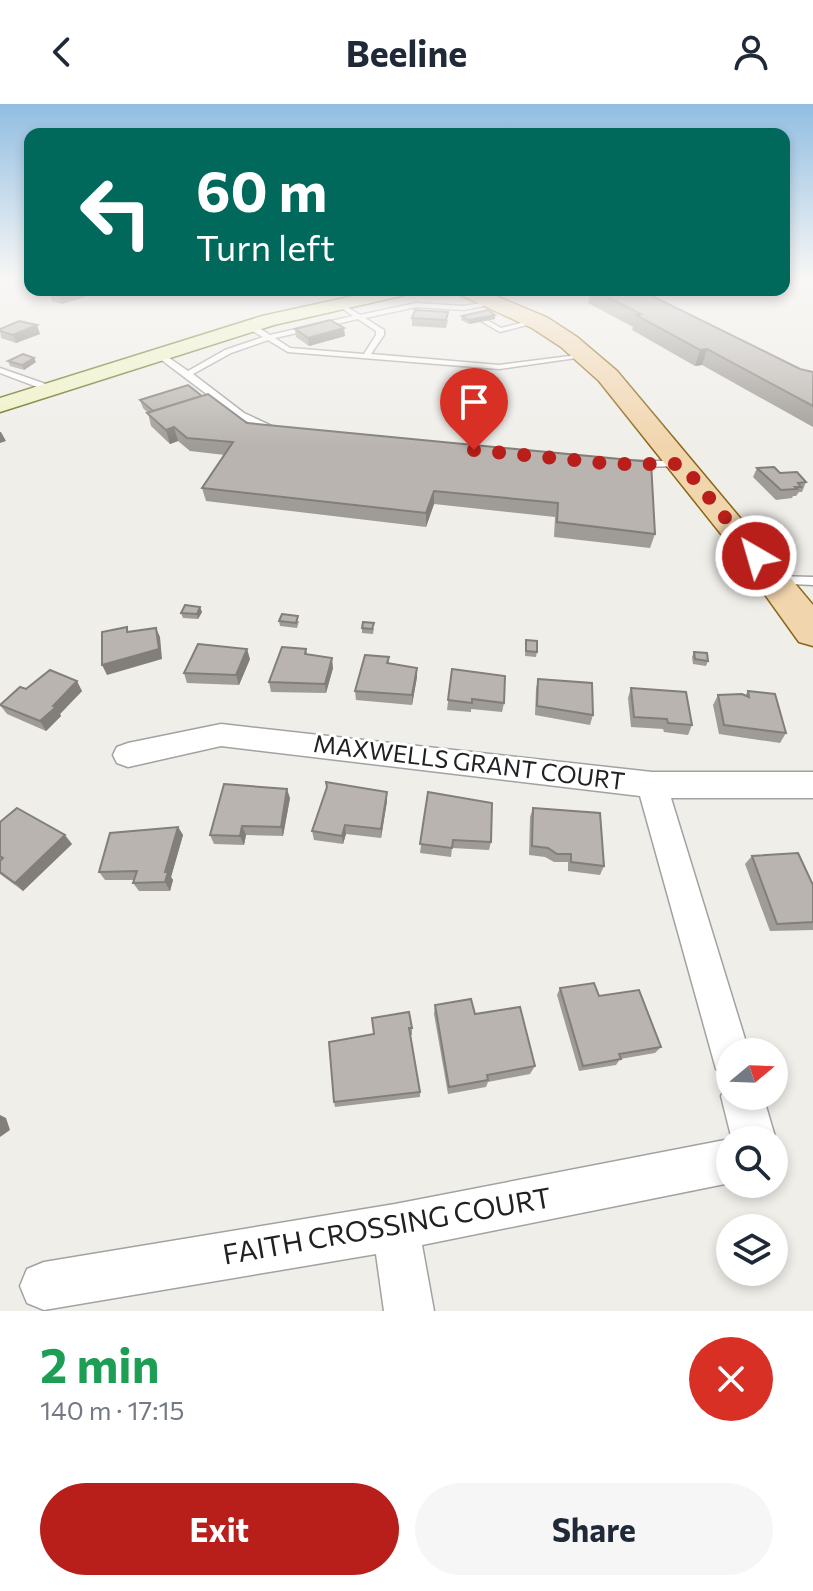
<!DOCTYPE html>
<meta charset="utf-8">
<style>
:root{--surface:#fff;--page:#f6f6f7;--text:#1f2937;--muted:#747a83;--accent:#b81e1a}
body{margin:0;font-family:Commissioner,sans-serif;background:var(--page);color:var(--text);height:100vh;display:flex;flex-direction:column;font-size:30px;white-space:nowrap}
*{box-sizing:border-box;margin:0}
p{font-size:26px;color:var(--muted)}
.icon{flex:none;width:44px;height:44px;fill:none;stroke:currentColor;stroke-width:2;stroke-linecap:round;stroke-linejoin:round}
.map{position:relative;height:1207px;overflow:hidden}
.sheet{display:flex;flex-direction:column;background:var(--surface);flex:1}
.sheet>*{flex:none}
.banner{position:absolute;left:24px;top:24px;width:766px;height:168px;border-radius:16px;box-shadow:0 4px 12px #0003;background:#00695c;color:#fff;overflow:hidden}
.needle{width:52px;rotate:71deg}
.fabs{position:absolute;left:716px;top:934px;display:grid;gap:16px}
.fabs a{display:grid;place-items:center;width:72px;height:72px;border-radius:50%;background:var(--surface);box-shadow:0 4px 12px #0003;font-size:40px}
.pin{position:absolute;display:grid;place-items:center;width:68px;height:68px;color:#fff;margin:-82px -34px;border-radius:50% 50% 50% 0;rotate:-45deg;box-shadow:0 0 8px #0007}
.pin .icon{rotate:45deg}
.me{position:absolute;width:88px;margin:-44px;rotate:322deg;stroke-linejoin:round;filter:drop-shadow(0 0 6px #0008)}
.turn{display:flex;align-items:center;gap:28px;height:168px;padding:0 40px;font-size:36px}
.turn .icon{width:104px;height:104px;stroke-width:2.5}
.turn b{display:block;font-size:56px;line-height:68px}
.round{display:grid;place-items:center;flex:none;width:84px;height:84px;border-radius:42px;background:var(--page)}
.headline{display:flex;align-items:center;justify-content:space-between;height:136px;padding:0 40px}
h1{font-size:48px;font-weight:700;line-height:60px;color:#1e9e55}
.primary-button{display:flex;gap:16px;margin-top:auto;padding:16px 40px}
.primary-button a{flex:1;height:92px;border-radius:48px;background:var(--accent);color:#fff;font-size:32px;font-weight:700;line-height:92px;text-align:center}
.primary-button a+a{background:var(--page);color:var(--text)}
header{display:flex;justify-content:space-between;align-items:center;height:104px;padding:0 40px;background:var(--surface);font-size:36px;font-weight:700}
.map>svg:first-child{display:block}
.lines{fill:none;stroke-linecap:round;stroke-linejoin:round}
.lane-casing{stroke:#a2a2a2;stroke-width:3}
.street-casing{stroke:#a2a2a2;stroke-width:3}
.secondary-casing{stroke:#616d14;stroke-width:3}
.primary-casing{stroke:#8a6614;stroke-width:3}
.lane{fill:#fff;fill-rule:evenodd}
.street{fill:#fff;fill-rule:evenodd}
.secondary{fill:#eff2c5;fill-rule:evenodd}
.primary{fill:#f1d5ad;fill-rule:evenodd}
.wall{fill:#9f9b96}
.shaded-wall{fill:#827e7a}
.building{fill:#b9b4af;stroke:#827e7a;stroke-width:2}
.route{stroke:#b81e1a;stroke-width:14;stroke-dasharray:0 25.2}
.labels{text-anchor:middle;stroke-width:6;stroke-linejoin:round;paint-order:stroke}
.street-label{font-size:24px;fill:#212121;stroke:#fff}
.near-street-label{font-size:28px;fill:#212121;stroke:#fff}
</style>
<header><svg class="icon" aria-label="back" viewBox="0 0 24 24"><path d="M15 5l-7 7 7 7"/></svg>Beeline<svg class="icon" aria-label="person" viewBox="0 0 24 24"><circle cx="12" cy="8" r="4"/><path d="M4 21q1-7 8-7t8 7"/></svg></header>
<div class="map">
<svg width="813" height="1207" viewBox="0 0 813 1207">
<rect width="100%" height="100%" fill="#f0eee9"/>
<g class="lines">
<defs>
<g id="lane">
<path d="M497 196 499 199 464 206 416 203 365 214 384 226V231L371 250 499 261 586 250 590 252 499 265 288 248 268 236 231 249 193 270 244 309 274 323V327L271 328 237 313 155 251 162 249 188 267 225 246 263 233 247 224V220H253L270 231 353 212 336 200 338 197 360 211 416 199 464 202ZM358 215 376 227V231L364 250 290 244 275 234Z"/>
<path d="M536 215 538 218 500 228 481 217 487 216 501 224Z"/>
<path d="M0 264 54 283 55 285 48 287 0 269Z"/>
<path d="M681 357 686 360 684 362 634 363 629 360 634 357Z"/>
<path d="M775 472 813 473V481L771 479 769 476Z"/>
</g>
<g id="street">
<path d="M221 620 652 668H813V694H671L749 948H730V971L716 965 640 692 221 642 128 663 117 659 113 651 117 643 128 639Z"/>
<path d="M730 976V992H763L776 1036 774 1040V1036H730V1079L422 1141 434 1207H384L376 1150 44 1206 27 1199 20 1182 27 1165 44 1158 395 1100 730 1035 732 1036 721 992Z"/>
</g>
<path id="secondary" d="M381 186H414L405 191 274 221 0 308V294L262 212Z"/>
<path id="primary" d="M455 186H482L548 214 577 233 617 267 813 501V542L799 538 725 435 599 277 561 243 532 224 458 190Z"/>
</defs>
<use href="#lane" class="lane-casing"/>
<use href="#street" class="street-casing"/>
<use href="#secondary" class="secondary-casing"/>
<use href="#primary" class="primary-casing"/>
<use href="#lane" class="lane"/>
<use href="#street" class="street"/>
<use href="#secondary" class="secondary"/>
<use href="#primary" class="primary"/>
</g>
<g class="wall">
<path d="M522 186H555V188L530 192Z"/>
<path d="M591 186H640L800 265 813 268V323L702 261 695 262 632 226 633 223 588 199Z"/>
<path d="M50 189 94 190 62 200 52 197Z"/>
<path d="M462 212 495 215 469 220 461 216Z"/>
<path d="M412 214 448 216 446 224 412 222Z"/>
<path d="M0 225 40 230 16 239 1 234Z"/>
<path d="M295 225 345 232 309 242 296 233Z"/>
<path d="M8 257 36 258 24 266 10 262Z"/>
<path d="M202 292 247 319 651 358 655 430 650 444 554 433 555 413 434 400 426 423 206 397 202 384 225 351 190 347 178 337 170 340 151 322 148 309 143 304 140 296Z"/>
<path d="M757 364 780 369 806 378 802 388H799L796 392H793L792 394 776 396 753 373Z"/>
<path d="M202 508 198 515 183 514 181 509Z"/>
<path d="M279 517H299L297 524 280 522Z"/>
<path d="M362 524H374L373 530 362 529Z"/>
<path d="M526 536 537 548 536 553 525 552Z"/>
<path d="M306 545 307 551 333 564 326 589 271 588 269 578Z"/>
<path d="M694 548 708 557 706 562 693 560 692 553Z"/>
<path d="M389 553V559L417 564V573L412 601 356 596 355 587Z"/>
<path d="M250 555 239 581 187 579 184 569Z"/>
<path d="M452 565 504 599 502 608 471 605V608L447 606Z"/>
<path d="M538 575 593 611 590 621 535 611 536 585Z"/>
<path d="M631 584 692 621 688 631 664 628 663 625 631 623 628 594Z"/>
<path d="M26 585 82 587 60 610 61 612 46 627 7 610 0 601Z"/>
<path d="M748 587 786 629 780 639 719 630 713 601 718 591 745 592Z"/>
<path d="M326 678 387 697 381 734 346 730 343 740 314 736 312 727 327 684Z"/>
<path d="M428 688 491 738 489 746 452 744 451 753 420 749Z"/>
<path d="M290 694 283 732 246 731 244 741 214 740 210 731Z"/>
<path d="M533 704 604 762 600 771 568 767V758H554L545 753 529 751 530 713Z"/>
<path d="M0 718 72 740 23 787 0 770V757L2 756 0 755Z"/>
<path d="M178 723 183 731 171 773 173 776 170 787H139L133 779 134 776H105L99 768Z"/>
<path d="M752 752 813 781V826L770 827 745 760Z"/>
<path d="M560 884 599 892 661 943 655 949 620 955 616 961 579 967 557 891Z"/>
<path d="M435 901 475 910 535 962 530 970 488 978 486 983 448 990 434 910Z"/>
<path d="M412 924V931H410L420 988V993L335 1003 334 998 374 930Z"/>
</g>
<g class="shaded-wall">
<path d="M79 186H93L94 190 62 200 59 192Z"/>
<path d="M530 186H555V188L530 192Z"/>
<path d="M495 211V215L469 220V216Z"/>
<path d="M37 221 40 230 16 239 13 231Z"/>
<path d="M344 224 345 232 309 242 308 234Z"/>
<path d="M707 245 702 261 695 262 700 246Z"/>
<path d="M34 254 36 258 24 266 22 261Z"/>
<path d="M174 323 178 337 170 340 166 326Z"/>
<path d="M0 328H1L6 337 0 339Z"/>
<path d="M434 387V400L426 423V409Z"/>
<path d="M200 503 202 508 198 515 197 510Z"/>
<path d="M156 524 160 533 162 555 107 571 102 561Z"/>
<path d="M247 545 250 555 239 581 236 571Z"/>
<path d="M332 554 333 564 326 589 325 580Z"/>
<path d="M417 564V573L412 601V591Z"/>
<path d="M77 577 82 587 60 610 61 612 46 627 40 617Z"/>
<path d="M287 685 290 694 283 732 281 723Z"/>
<path d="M387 688V697L381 734V725Z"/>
<path d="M345 721 346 730 343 740 342 732Z"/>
<path d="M242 722 246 731 244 741 240 732Z"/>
<path d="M178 723 183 731 171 773 173 776 170 787 165 778V768Z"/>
<path d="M65 731 72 740 23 787 15 779Z"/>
<path d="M0 1011 6 1014 10 1026 0 1033Z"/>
</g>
<g class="building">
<path d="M58 186H79L59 192 50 189Z"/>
<path d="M594 186H640L800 265 813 268V302L707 245 700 246 636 211 641 210Z"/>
<path d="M415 206 448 208 446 216 412 214Z"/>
<path d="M488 206 495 211 469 216 462 212Z"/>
<path d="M330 216 344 224 308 234 295 225Z"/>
<path d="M19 217 37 221 13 231 0 227V225Z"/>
<path d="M23 250 34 254 22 261 8 257Z"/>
<path d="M188 281 202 292 153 307 140 296Z"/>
<path d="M208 290 247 319 651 358 655 430 557 418 558 399 434 387 426 409 202 384 233 338 187 334 174 323 166 326 147 309Z"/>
<path d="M774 363 780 369 797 368 806 378 798 379 801 383H795L797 385 781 386 757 364Z"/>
<path d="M185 501 200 503 197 510 181 509Z"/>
<path d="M282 510 298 512 296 519 279 517Z"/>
<path d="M363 518 374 519 372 525 362 524Z"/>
<path d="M127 523V528L156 524 159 545 102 561V528Z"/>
<path d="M526 536 537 537V548L526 547Z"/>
<path d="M198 540 247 545 236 571 184 569Z"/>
<path d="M282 543 306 545 305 550 332 554 325 580 269 578Z"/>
<path d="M694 548 707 549 708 557 695 555Z"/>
<path d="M365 551 389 553 387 559 417 564 412 591 355 587Z"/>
<path d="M452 565 505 572 504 599 472 595V599L448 596Z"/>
<path d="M50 566 77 577 53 602 56 603 40 617 0 601 20 583 26 585Z"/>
<path d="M538 575 592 579 593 611 537 602Z"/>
<path d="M631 584 686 588 692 621 668 619 667 615 634 613Z"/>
<path d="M748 587 775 590 786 629 724 621 718 591 742 590 749 593Z"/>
<path d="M326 678 387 688 381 725 345 721 342 732 312 727 327 683Z"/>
<path d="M224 680 287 685 281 723 242 722 240 732 210 731Z"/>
<path d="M428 688 492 699 491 738 453 736 452 744 420 740Z"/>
<path d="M17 704 65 731 15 779 0 768V757L3 754 0 752V718Z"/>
<path d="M533 704 600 709 604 762 571 758V750H557L548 744 532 742Z"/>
<path d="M178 723 165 768H168L165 778 133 779 137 767 99 768 110 729Z"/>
<path d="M798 749 813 781V818L777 820 752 752Z"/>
<path d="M594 879 599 892 639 886 661 943 619 950 621 955 583 962 560 884Z"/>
<path d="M471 895 475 910 520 903 535 962 487 971 488 976 449 983 435 901Z"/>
<path d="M409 908 412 924H409L420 988 334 998 329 938 374 930 372 914Z"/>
</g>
<linearGradient id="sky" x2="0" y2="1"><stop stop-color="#91bee2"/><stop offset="0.51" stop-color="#f8f7f5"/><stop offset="1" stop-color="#f8f7f5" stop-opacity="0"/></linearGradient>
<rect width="813" height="342" fill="url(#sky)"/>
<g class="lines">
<path class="route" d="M474 346 613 360H682L756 452"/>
</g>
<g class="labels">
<g class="street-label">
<text transform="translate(469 659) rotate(7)" y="8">MAXWELLS GRANT COURT</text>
</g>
<g class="near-street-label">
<text transform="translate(387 1122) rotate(-10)" y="10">FAITH CROSSING COURT</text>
</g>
</g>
</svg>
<div class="fabs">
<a><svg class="needle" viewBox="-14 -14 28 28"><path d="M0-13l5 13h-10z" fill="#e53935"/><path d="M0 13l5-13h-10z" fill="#747a83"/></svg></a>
<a><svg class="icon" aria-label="search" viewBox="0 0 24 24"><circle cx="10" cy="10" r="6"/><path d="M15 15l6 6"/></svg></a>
<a><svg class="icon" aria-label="layers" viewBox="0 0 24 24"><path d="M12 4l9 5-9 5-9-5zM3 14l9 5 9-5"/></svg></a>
</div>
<div class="pin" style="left:474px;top:346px;background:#d93025"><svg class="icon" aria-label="arrive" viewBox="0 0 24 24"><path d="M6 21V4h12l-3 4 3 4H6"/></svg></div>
<svg class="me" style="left:756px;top:452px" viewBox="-20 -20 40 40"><circle r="17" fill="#b81e1a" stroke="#fff" stroke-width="3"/><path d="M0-11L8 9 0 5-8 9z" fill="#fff"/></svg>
<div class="banner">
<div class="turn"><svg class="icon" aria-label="left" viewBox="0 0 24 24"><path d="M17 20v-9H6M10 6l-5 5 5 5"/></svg><div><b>60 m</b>Turn left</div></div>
</div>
</div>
<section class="sheet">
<div class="headline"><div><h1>2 min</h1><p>140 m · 17:15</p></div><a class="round" style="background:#d93025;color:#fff"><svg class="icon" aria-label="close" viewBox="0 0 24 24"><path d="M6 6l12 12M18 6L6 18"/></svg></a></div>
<div class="primary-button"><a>Exit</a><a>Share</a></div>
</section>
